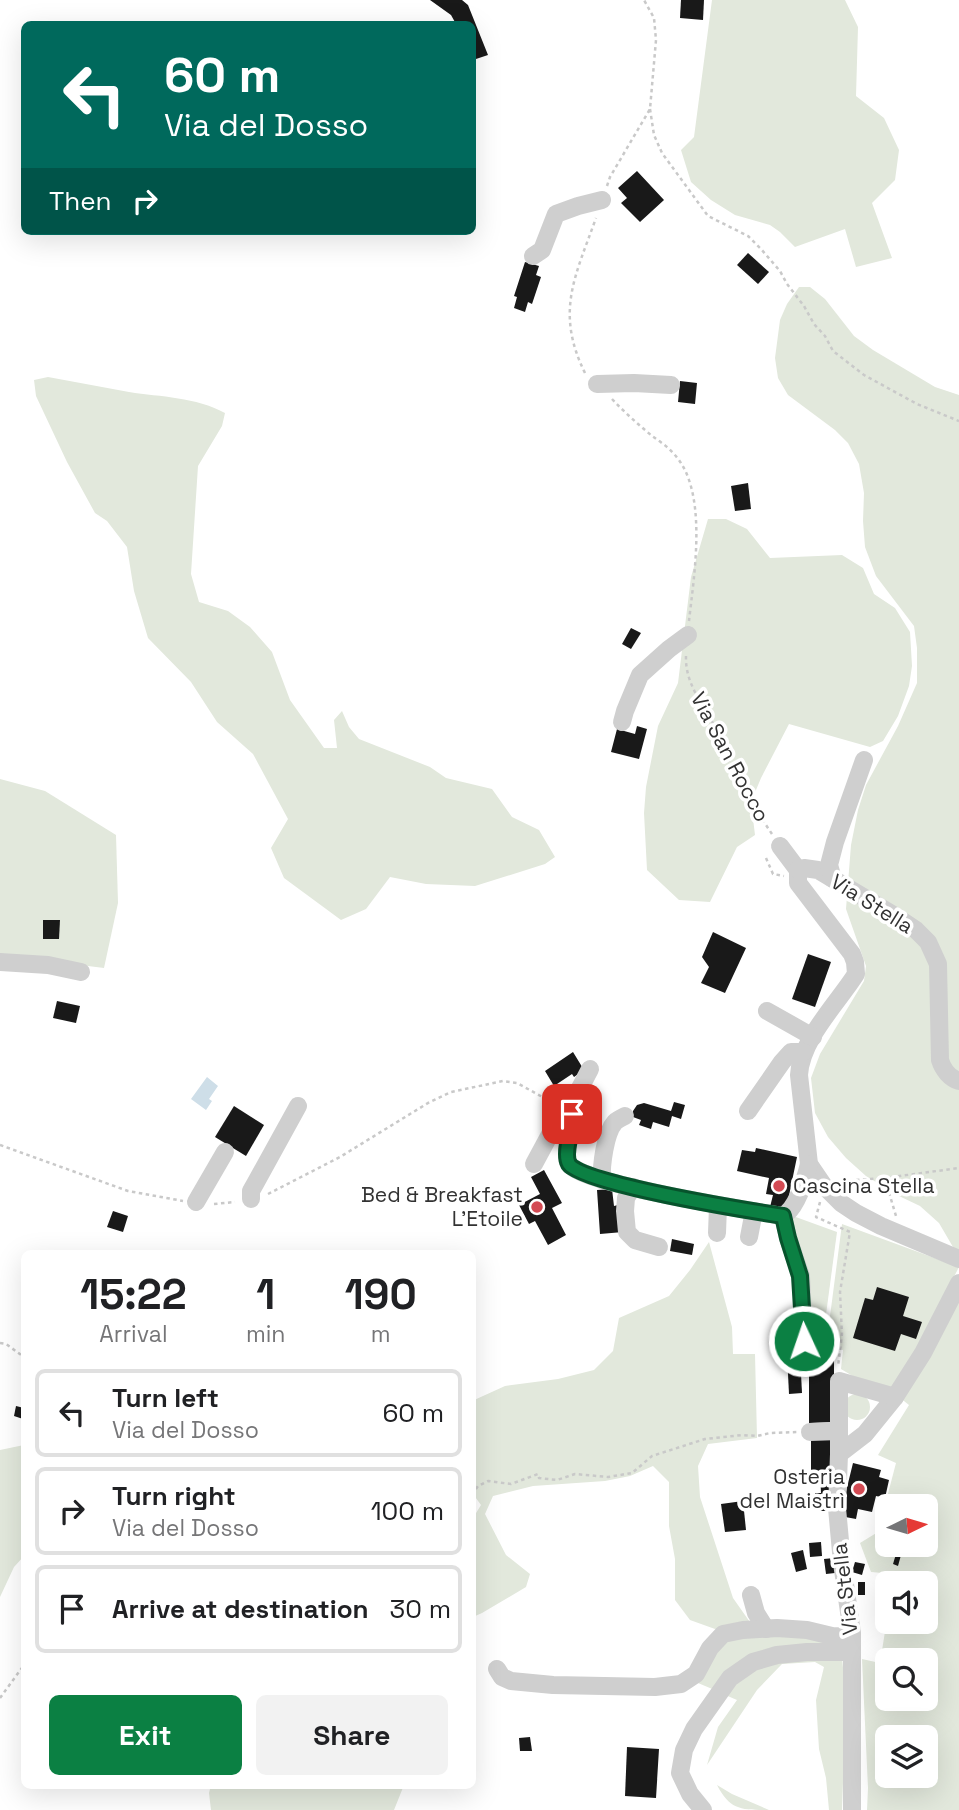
<!DOCTYPE html>
<meta charset="utf-8">
<style>
:root{--surface:#fff;--page:#f2f2f2;--text:#202124;--muted:#757577;--line:#e0e0e0;--accent:#0b8043}
body{margin:0;font-family:"Space Grotesk",sans-serif;background:var(--page);color:var(--text);height:100vh;display:flex;flex-direction:column;font-size:26px;white-space:nowrap}
*{box-sizing:border-box;margin:0}
p{font-size:23px;color:var(--muted)}
.icon{flex:none;width:38px;height:38px;fill:none;stroke:currentColor;stroke-width:2;stroke-linecap:round;stroke-linejoin:round}
.map{position:relative;flex:1;overflow:hidden}
.side{position:absolute;left:21px;top:1250px;width:455px;height:539px;display:flex;flex-direction:column;background:var(--surface);border-radius:10px;box-shadow:0 7px 28px #0002}
.side>*{flex:none}
.top-card{position:absolute;left:21px;top:21px;width:455px;height:214px;border-radius:10px;box-shadow:0 7px 28px #0002;background:#00695c;color:#fff;overflow:hidden}
.needle{width:46px;rotate:85deg}
.fabs{position:absolute;left:875px;top:1494px;display:grid;gap:14px}
.fabs a{display:grid;place-items:center;width:63px;height:63px;border-radius:10px;background:var(--surface);box-shadow:0 7px 28px #0002;font-size:35px}
.pin{position:absolute;display:grid;place-items:center;width:60px;height:60px;color:#fff;margin:-30px;border-radius:14px;box-shadow:0 4px 10px #0006}
.me{position:absolute;width:77px;margin:-38px;rotate:357deg;stroke-linejoin:round;filter:drop-shadow(0 0 5px #0008)}
.turn{display:flex;align-items:center;gap:24px;height:147px;padding:0 28px;font-size:32px}
.turn .icon{width:91px;height:91px;stroke-width:2.5}
.turn b{display:block;font-size:49px;line-height:60px}
.then{display:flex;align-items:center;height:66px;padding:0 28px;background:#0003;gap:14px;font-size:26px}
.eta{display:flex;justify-content:space-evenly;align-items:center;height:119px;text-align:center}
.eta b{font-size:42px;font-weight:600;line-height:49px}
.cta{display:flex;gap:14px;margin-top:auto;padding:14px 28px}
.cta a{flex:1;height:80px;border-radius:10px;background:var(--accent);color:#fff;font-size:28px;font-weight:600;line-height:80px;text-align:center}
.cta a+a{background:var(--page);color:var(--text)}
ul{padding:0;list-style:none}
li{display:flex;align-items:center;gap:21px;height:88px;margin:0 14px 10px;padding:0 14px;border:4px solid var(--line);border-radius:10px}
li div{flex:1}
li b{display:block;font-size:26px}
li em{font-style:normal}
.map>svg:first-child{display:block}
.green{fill:#e2e8dc;fill-rule:evenodd}
.water{fill:#cedee8}
.building{fill:#191919}
.lines{fill:none;stroke-linecap:round;stroke-linejoin:round}
.path{stroke:#c9c9c9;stroke-width:2.5;stroke-dasharray:3.5 3.5;stroke-linecap:butt}
.minor{stroke:#cfcfcf;stroke-width:18}
.route-casing{stroke:#07532c;stroke-width:18}
.route{stroke:#0b8043;stroke-width:12}
.poi-dot{fill:#d34a53;stroke:#fff;stroke-width:2.5}
.labels{text-anchor:middle;stroke-width:7;stroke-linejoin:round;paint-order:stroke}
.street-label{font-size:21px;fill:#323232;stroke:#fff}
.poi-label{font-size:21px;fill:#323232;stroke:#fff;text-anchor:end}
</style>
<div class="map">
<svg width="959" height="1810" viewBox="0 0 959 1810">
<rect width="100%" height="100%" fill="#fff"/>
<g class="green">
<path d="M712 0H845L858 27 856 96 884 118 899 150 895 180 872 203 892 258 856 267 845 229 795 247 780 232 770 225 735 215 711 200 691 182 681 150 694 137Z"/>
<path d="M799 287H810L825 299 854 336 873 350 935 387 959 395V1253L953 1247 939 1223 920 1206 899 1196 866 1176 846 1158 828 1137 815 1113 811 1078 820 1054 864 981 866 966 846 909 851 845 858 810 866 785 898 726 917 683V648L914 626 876 576 865 547 863 521 864 493 859 464 848 443 835 430 788 395 778 378 775 358 780 320 787 304Z"/>
<path d="M48 377C75 382 102 387 129 392 161 397 196 397 225 413L222 426 198 466 191 574 199 602 228 611 250 627 272 652 290 700 324 748H337L334 720 342 711 349 727 359 739 430 767 446 778 492 789 512 817 539 830 555 857 545 864 475 886 426 884 390 877 366 909 341 920 284 878 271 848 288 819 253 754 217 722 191 682 148 638 134 591 127 547 107 521 95 513 67 462 36 396 34 380Z"/>
<path d="M708 519H726L747 529 770 558 842 555 863 568 874 594 895 608 910 632 912 666 909 686 898 716 883 741 870 747 789 724 761 778 751 802 755 835 737 847 710 902 679 900 647 870 644 813 646 787 658 726 678 683 691 577Z"/>
<path d="M0 779 45 791 116 835 118 903 104 968 0 955Z"/>
<path d="M793 1216 837 1232 823 1337 810 1333 792 1236Z"/>
<path d="M842 1224 959 1267 895 1391 856 1378 841 1369 843 1350 826 1347Z"/>
<path d="M709 1242 732 1327 733 1354H755L757 1438 708 1444 698 1466 700 1497 733 1598 752 1625 715 1629 690 1620 675 1600V1559L669 1526V1482L653 1466 630 1476 605 1481 533 1486 493 1496 485 1514 506 1555 530 1574 526 1587 482 1613 473 1617V1518L481 1505 473 1494 472 1401 505 1386 558 1379 594 1370 613 1351 619 1318 669 1296 690 1270Z"/>
<path d="M959 1291V1810H867L868 1788 862 1659 880 1663 887 1619V1622H926V1584H893L894 1574 871 1572 860 1543 878 1532 896 1463 878 1455 909 1405 899 1397ZM887 1507H926V1545H887ZM887 1661H926V1699H887ZM887 1738H926V1776H887Z"/>
<circle cx="857" cy="1407" r="13"/>
<path d="M24 1445V1556L14 1567 0 1597V1450Z"/>
<path d="M779 1632 847 1644 770 1652 717 1691 698 1683 720 1647 729 1638Z"/>
<path d="M842 1657 846 1700 842 1810H829L826 1778 819 1749 816 1700 824 1667 815 1662 782 1664 757 1690 707 1765 718 1727 737 1700 723 1694 739 1678 780 1659Z"/>
<path d="M211 1785H404L394 1810H211L209 1793Z"/>
<path d="M717 1785 732 1794 769 1810C741 1810 730 1810 717 1785Z"/>
</g>
<path class="water" d="M207 1077 218 1086 209 1099 212 1101 206 1110 191 1099Z"/>
<g class="building">
<path d="M430 0H462L468 5 488 55 473 60 472 24H456L451 15Z"/>
<path d="M681 0H704L703 20 680 18Z"/>
<path d="M637 171 664 200 640 222 621 203 627 198 618 188Z"/>
<path d="M748 253 769 272 758 284 737 265Z"/>
<path d="M525 262 539 266 536 275 541 277 532 304 528 302 525 312 514 308 517 297 514 296Z"/>
<path d="M680 381 697 383 695 404 678 402Z"/>
<path d="M748 483 751 509 735 511 731 486Z"/>
<path d="M631 628 641 633 631 649 622 644Z"/>
<path d="M637 726 647 729 639 759 611 752 617 729 635 734Z"/>
<path d="M43 920H60L59 939H43Z"/>
<path d="M713 932 746 948 725 993 701 983 709 967 702 957Z"/>
<path d="M808 954 831 962 815 1007 792 999Z"/>
<path d="M57 1001 80 1006 76 1023 53 1018Z"/>
<path d="M573 1052 584 1070 574 1077 572 1074 554 1086 545 1071Z"/>
<path d="M674 1102 685 1105 681 1119 672 1116 669 1127 653 1122 651 1129 639 1125 641 1120 633 1117V1111L637 1105 644 1103 671 1111Z"/>
<path d="M234 1106 264 1125 246 1156 215 1137Z"/>
<path d="M756 1148 797 1157 786 1210 770 1207 773 1195 766 1194 769 1178 737 1171 742 1150 755 1152Z"/>
<path d="M544 1170 562 1203 552 1208 566 1235 548 1245 535 1221 529 1224 519 1205 540 1194 531 1177Z"/>
<path d="M612 1189 614 1206 618 1205 623 1232 600 1234 597 1190Z"/>
<path d="M113 1211 128 1216 123 1232 107 1227Z"/>
<path d="M672 1239 694 1244 692 1255 670 1251Z"/>
<path d="M877 1287 909 1297 903 1316 922 1322 916 1339 901 1334 895 1351 853 1338 865 1298 873 1300Z"/>
<path d="M787 1354H800L802 1393 789 1394Z"/>
<path d="M809 1357H834V1422L809 1423Z"/>
<path d="M16 1406 24 1408 23 1419 14 1416Z"/>
<path d="M811 1438H835L836 1493H821L820 1472 811 1473Z"/>
<path d="M853 1463 881 1470 879 1477 889 1480 885 1498 876 1496 872 1512 858 1509 856 1519 840 1516Z"/>
<path d="M815 1493H823V1497H832V1511H815Z"/>
<path d="M743 1501 746 1530 725 1532 721 1504Z"/>
<path d="M821 1542 822 1556 810 1557 809 1543Z"/>
<path d="M803 1550 807 1569 796 1572 791 1553Z"/>
<path d="M896 1554 901 1555 898 1566 893 1564Z"/>
<path d="M834 1558 835 1573 826 1574 824 1559Z"/>
<path d="M855 1562 865 1564 862 1575 852 1572Z"/>
<rect x="858" y="1582" width="7" height="13"/>
<path d="M530 1737 532 1751H520L519 1738Z"/>
<path d="M627 1747 659 1749 656 1798 625 1796Z"/>
</g>
<g class="lines">
<g class="path">
<path d="M650 109 654 135 662 153 708 216 748 236 761 249 780 271 787 284 804 306 814 324 825 336 833 351 864 375 917 404 959 421"/>
<path d="M607 186 610 177 650 109 656 40 654 18 644 0"/>
<path d="M585 373C555 312 575 277 596 218"/>
<path d="M612 399C625 413 638 424 652 436 659 441 667 446 673 453 709 489 694 575 689 621"/>
<path d="M686 656C685 685 704 705 716 729 722 742 726 756 732 769 743 792 758 813 772 834"/>
<path d="M766 858 773 874 784 876"/>
<path d="M0 1145 128 1191 183 1201"/>
<path d="M885 1179 896 1216"/>
<path d="M842 1181 885 1178 959 1168"/>
<path d="M268 1194 340 1157 428 1103 451 1092 503 1081 517 1083 557 1105"/>
<path d="M820 1202 816 1217 850 1232 840 1292 842 1334 838 1367"/>
<path d="M214 1204 235 1202"/>
<path d="M0 1343 6 1344 24 1357"/>
<path d="M472 1495 478 1486 488 1481 511 1484 538 1474 539 1478 557 1480 575 1474 608 1477 632 1473 652 1456 705 1439 742 1435 757 1436 770 1433 797 1432"/>
<path d="M0 1698 24 1665"/>
</g>
<g class="minor">
<path d="M533 256 542 250 556 214 578 206 602 200"/>
<path d="M597 384 634 383 671 385"/>
<path d="M622 722 625 711 640 675 669 649 688 635"/>
<path d="M780 846 798 870"/>
<path d="M798 870V883L852 954 855 962 856 974C837 1004 801 1039 799 1075L809 1164 824 1186 841 1203 856 1213 881 1226 959 1259"/>
<path d="M798 870 804 868 818 870 895 916 916 930 928 942 938 964 940 1060C943 1070 950 1078 959 1081"/>
<path d="M833 879 829 865 835 842 864 760"/>
<path d="M0 962 48 965 81 972"/>
<path d="M767 1011 813 1037"/>
<path d="M748 1111 782 1062 791 1052H803"/>
<path d="M572 1114 575 1117C572 1128 563 1153 569 1164 581 1184 753 1211 783 1216"/>
<path d="M575 1116 578 1092 590 1069"/>
<path d="M534 1164 555 1125 559 1122 573 1126"/>
<path d="M602 1180C601 1166 605 1133 615 1122 616 1121 623 1117 625 1116"/>
<path d="M633 1187 626 1198 625 1211 627 1232 635 1240 659 1247"/>
<path d="M251 1199V1191L255 1184 298 1106"/>
<path d="M196 1202 225 1152"/>
<path d="M783 1216 788 1238 801 1276 804 1341"/>
<path d="M783 1216C797 1208 805 1180 809 1164"/>
<path d="M717 1233 718 1206"/>
<path d="M749 1237 754 1211"/>
<path d="M810 1432 839 1431"/>
<path d="M839 1454 865 1434 895 1397 923 1353 959 1283"/>
<path d="M751 1595 756 1613 766 1629"/>
<path d="M497 1669 502 1677 511 1681 553 1685 655 1687 681 1684 696 1674 710 1648 723 1634 743 1630 777 1628 807 1630 832 1636 852 1637"/>
<path d="M703 1810 690 1794 680 1773 684 1750 694 1729 730 1678 753 1662 777 1655 807 1652H852"/>
<path d="M852 1810V1633L842 1563 837 1508 839 1454V1381L895 1397"/>
</g>
</g>
<g class="lines">
<defs>
<path id="route" d="M572 1114 575 1117C572 1128 563 1153 569 1164 581 1184 752 1211 783 1216L788 1238 800 1276 804 1341"/>
</defs>
<use href="#route" class="route-casing"/>
<use href="#route" class="route"/>
</g>
<g class="poi-dot">
<circle cx="779" cy="1186" r="7"/>
<circle cx="537" cy="1207" r="7"/>
<circle cx="859" cy="1489" r="7"/>
</g>
<g class="labels">
<g class="street-label">
<text transform="translate(730 757) rotate(62)" y="7">Via San Rocco</text>
<text transform="translate(872 904) rotate(32)" y="7">Via Stella</text>
<text transform="translate(845 1589) rotate(-97)" y="7">Via Stella</text>
</g>
<g class="poi-label">
<text x="793" y="1193" text-anchor="start">Cascina Stella</text>
<text x="523" y="1202">Bed &amp; Breakfast<tspan x="523" dy="24">L'Etoile</tspan></text>
<text x="845" y="1484">Osteria<tspan x="845" dy="24">del Maistrì</tspan></text>
</g>
</g>
</svg>
<div class="fabs">
<a><svg class="needle" viewBox="-14 -14 28 28"><path d="M0-13l5 13h-10z" fill="#e53935"/><path d="M0 13l5-13h-10z" fill="#757577"/></svg></a>
<a><svg class="icon" aria-label="sound" viewBox="0 0 24 24"><path d="M4 9h4l5-4v14l-5-4H4zM17 9q2 3 0 6"/></svg></a>
<a><svg class="icon" aria-label="search" viewBox="0 0 24 24"><circle cx="10" cy="10" r="6"/><path d="M15 15l6 6"/></svg></a>
<a><svg class="icon" aria-label="layers" viewBox="0 0 24 24"><path d="M12 4l9 5-9 5-9-5zM3 14l9 5 9-5"/></svg></a>
</div>
<div class="pin" style="left:572px;top:1114px;background:#d93025"><svg class="icon" aria-label="arrive" viewBox="0 0 24 24"><path d="M6 21V4h12l-3 4 3 4H6"/></svg></div>
<svg class="me" style="left:804px;top:1341px" viewBox="-20 -20 40 40"><circle r="17" fill="#0b8043" stroke="#fff" stroke-width="3"/><path d="M0-11L8 9 0 5-8 9z" fill="#fff"/></svg>
<div class="top-card">
<div class="turn"><svg class="icon" aria-label="left" viewBox="0 0 24 24"><path d="M17 20v-9H6M10 6l-5 5 5 5"/></svg><div><b>60 m</b>Via del Dosso</div></div>
<div class="then">Then<svg class="icon" aria-label="right" viewBox="0 0 24 24"><path d="M7 20v-9h11M14 6l5 5-5 5"/></svg></div>
</div>
<section class="side">
<div class="eta">
<div><b>15:22</b><p>Arrival</p></div>
<div><b>1</b><p>min</p></div>
<div><b>190</b><p>m</p></div>
</div>
<ul>
<li><svg class="icon" aria-label="left" viewBox="0 0 24 24"><path d="M17 20v-9H6M10 6l-5 5 5 5"/></svg><div><b>Turn left</b><p>Via del Dosso</p></div><em>60 m</em></li>
<li><svg class="icon" aria-label="right" viewBox="0 0 24 24"><path d="M7 20v-9h11M14 6l5 5-5 5"/></svg><div><b>Turn right</b><p>Via del Dosso</p></div><em>100 m</em></li>
<li><svg class="icon" aria-label="arrive" viewBox="0 0 24 24"><path d="M6 21V4h12l-3 4 3 4H6"/></svg><div><b>Arrive at destination</b></div><em>30 m</em></li>
</ul>
<div class="cta"><a>Exit</a><a>Share</a></div>
</section>
</div>
